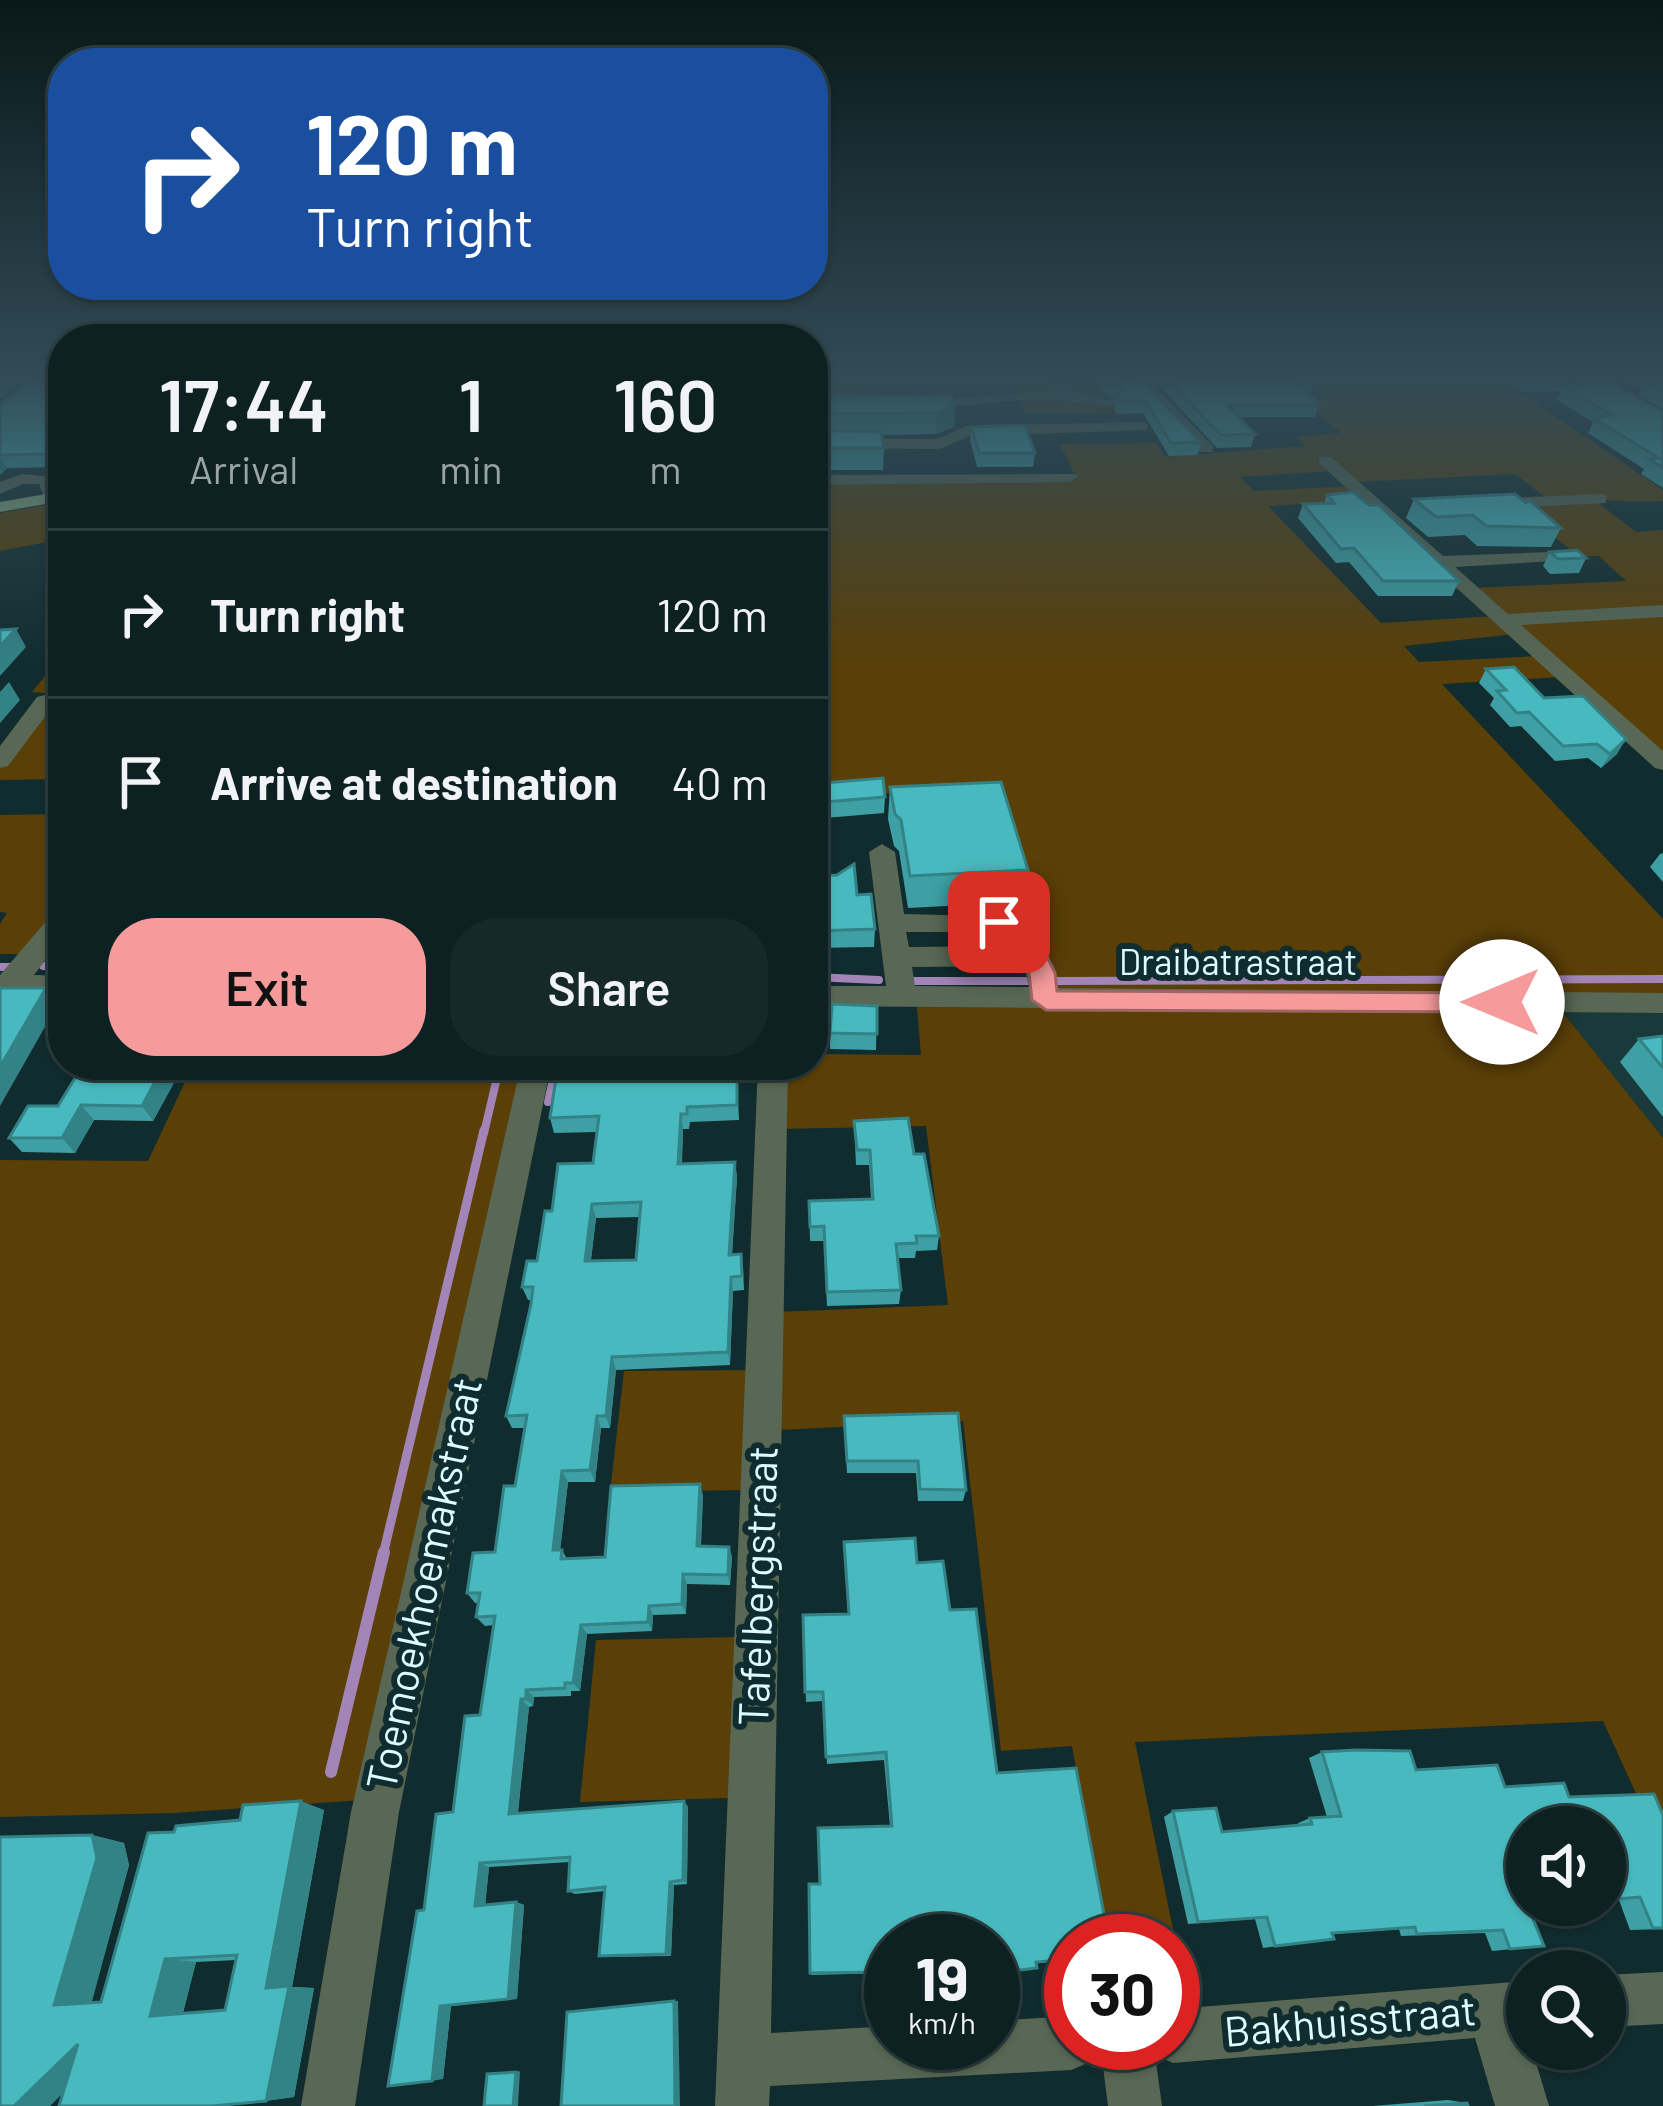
<!DOCTYPE html>
<style>
:root{--surface:#0d2122;--page:#16292a;--text:#f1f3f6;--muted:#9aa3a5;--line:#2d3e40;--accent:#f59b9c}
body{margin:0;font-family:Barlow,sans-serif;background:var(--page);color:var(--text);height:100vh;display:flex;flex-direction:column;font-size:45px;white-space:nowrap}
*{box-sizing:border-box;margin:0}
p{font-size:39px;color:var(--muted)}
.icon{flex:none;width:66px;height:66px;fill:none;stroke:currentColor;stroke-width:2;stroke-linecap:round;stroke-linejoin:round}
.map{position:relative;flex:1;overflow:hidden}
.sheet{position:absolute;left:48px;top:324px;width:780px;height:756px;display:flex;flex-direction:column;background:var(--surface);border-radius:48px;box-shadow:0 3px 9px #0004,0 0 0 3px var(--line)}
.sheet>*{flex:none}
.banner{position:absolute;left:48px;top:48px;width:780px;height:252px;border-radius:48px;box-shadow:0 3px 9px #0004,0 0 0 3px var(--line);background:#1a4fa0;color:#fff;overflow:hidden}
.controls{position:absolute;left:1506px;top:1806px;display:grid;gap:24px}
.controls a{display:grid;place-items:center;width:120px;height:120px;border-radius:50%;background:var(--surface);box-shadow:0 3px 9px #0004,0 0 0 3px var(--line);font-size:60px}
.speed{position:absolute;left:864px;top:1914px;display:flex;gap:24px;font-size:60px;font-weight:700;text-align:center}
.speed>*{display:grid;place-content:center;width:156px;height:156px;border-radius:50%;background:var(--surface);box-shadow:0 3px 9px #0004,0 0 0 3px var(--line);line-height:1}
.speed small{font-size:30px;font-weight:400}
.speed .limit{border:18px solid #d22;background:#fff;color:#111}
.pin{position:absolute;display:grid;place-items:center;width:102px;height:102px;color:#fff;margin:-51px;border-radius:24px;box-shadow:0 6px 18px #0006}
.me{position:absolute;width:132px;margin:-66px;rotate:270deg;stroke-linejoin:round;filter:drop-shadow(0 0 9px #0008)}
.turn{display:flex;align-items:center;gap:42px;height:252px;padding:0 60px;font-size:54px}
.turn .icon{width:156px;height:156px;stroke-width:2.5}
.turn b{display:block;font-size:84px;line-height:102px}
.eta{display:flex;justify-content:space-evenly;align-items:center;height:204px;text-align:center}
.eta b{font-size:72px;font-weight:600;line-height:84px}
.primary-button{display:flex;gap:24px;margin-top:auto;padding:24px 60px}
.primary-button a{flex:1;height:138px;border-radius:48px;background:var(--accent);color:#111;font-size:48px;font-weight:600;line-height:138px;text-align:center}
.primary-button a+a{background:var(--page);color:var(--text)}
ul{padding:0;list-style:none}
li{display:flex;align-items:center;gap:36px;height:168px;padding:0 60px;border-top:3px solid var(--line)}
li div{flex:1}
li b{display:block;font-size:45px}
li em{font-style:normal}
.map>svg:first-child{display:block}
.built{fill:#1a393a}
.green{fill:#5a3f07}
.lines{fill:none;stroke-linecap:round;stroke-linejoin:round}
.stream-far2{stroke:#a384b6;stroke-width:8}
.stream-far1{stroke:#a384b6;stroke-width:9}
.stream{stroke:#a384b6;stroke-width:12}
.minor{fill:#586854;fill-rule:evenodd}
.major{fill:#87a97f;fill-rule:evenodd}
.wall{fill:#3ea0a4;fill-rule:evenodd}
.shaded-wall{fill:#328286}
.building{fill:#48babf;stroke:#328286;stroke-width:3;fill-rule:evenodd}
.route{fill:#f59b9c;stroke:#9f6565;stroke-width:3}
.labels{text-anchor:middle;stroke-width:12;stroke-linejoin:round;paint-order:stroke}
.street-label{font-size:36px;fill:#dcfcfd;stroke:#112c2e}
.near-street-label{font-size:42px;fill:#dcfcfd;stroke:#112c2e}
</style>
<div class="map">
<svg width="1663" height="2106" viewBox="0 0 1663 2106">
<rect width="100%" height="100%" fill="#112c2e"/>
<path class="built" d="M1561 1010 1663 1011V1138Z"/>
<g class="green">
<path d="M813 379H1011L1014 383 1142 385 1124 402 1092 396 1108 404 1115 413 1025 414 1014 387 862 388 863 395 813 392Z"/>
<path d="M1309 379H1500L1663 490V501C1623 503 1589 498 1548 499L1515 474 1356 482 1334 471 1240 477 1254 491 1353 486 1367 500 1268 506 1381 623 1496 616 1515 634 1404 646 1419 662 1539 656 1561 677 1442 684 1663 919V996L1057 992 995 788 813 797V482L1077 480 1060 444 1156 443 1165 457 1305 446 1296 437 1341 433 1299 398 1324 396Z"/>
<path d="M63 502V539L0 551V513Z"/>
<path d="M1597 502 1636 532 1663 530V610L1508 619 1473 588 1626 581 1599 556 1579 557 1517 506Z"/>
<path d="M1663 614V758L1511 622Z"/>
<path d="M63 654V779L0 780V769L56 694 32 692Z"/>
<path d="M63 814V910L25 954H0V924L7 913 0 912V815Z"/>
<path d="M917 1007 1561 1010 1663 1138V1853L1603 1721 1135 1742 1190 2013 1173 2014V1941H1106L1072 1746 1001 1751 963 1421 778 1430 776 1312 948 1305 926 1126 780 1129 783 1065H813V1054L921 1055Z"/>
<path d="M193 1065H527L363 1800 174 1813 0 1817V1160L148 1161Z"/>
<path d="M752 1370 748 1490 610 1492 624 1371Z"/>
<path d="M738 1637 733 1798 580 1802 596 1640Z"/>
</g>
<g class="lines">
<g class="stream-far2">
<path d="M43 966 63 967"/>
<path d="M0 967H12"/>
<path d="M813 977 879 980"/>
<path d="M905 981H1029"/>
<path d="M1055 981 1663 979"/>
<path d="M548 1102 556 1065"/>
<path d="M484 1133 500 1065"/>
</g>
<path class="stream-far1" d="M383 1555 484 1130"/>
<path class="stream" d="M331 1772 384 1552"/>
<g class="minor">
<path d="M1132 379H1147L1213 446V452H1201Z"/>
<path d="M1583 379H1601L1663 414V425Z"/>
<path d="M813 389 934 400 1067 390 1117 402 1110 406 1045 398 934 408 813 397Z"/>
<path d="M1142 422 1147 424V430L969 436 940 449 813 448V438L937 439 966 426Z"/>
<path d="M1319 457H1331L1443 556 1577 551 1580 555 1571 560 1455 567 1508 614 1663 605V617L1521 625 1663 751V770L1655 768 1319 463Z"/>
<path d="M22 474 53 477 58 493 44 497 39 484H23L0 494V482Z"/>
<path d="M1076 474 1078 477 1070 482 813 485V475Z"/>
<path d="M1600 494 1606 495V503L1484 509 1475 504 1484 499Z"/>
<path d="M45 695 56 702 8 766 0 768V746L37 697Z"/>
<path d="M882 844 895 852 904 914 1021 917 1045 947 1057 988 1663 993V1013L813 1006V986H886L869 852ZM906 932H1005L1017 946 909 947ZM1024 966 1029 987 915 986 912 967Z"/>
<path d="M63 909V937L34 975 63 976V996L0 995V975L54 912Z"/>
<path d="M521 1065H551L399 1812 355 2106H301L351 1812Z"/>
<path d="M758 1065H788L771 2033 891 2026V2043H993V2021L1071 2016V2043H1098L1090 2062 1071 2070 770 2086 769 2106H715Z"/>
<path d="M1663 1972V2024L1605 2027V1975Z"/>
<path d="M1527 1981V2049H1532L1549 2106H1495L1475 2038 1173 2063 1155 2055 1162 2106H1108L1100 2043H1173V2009Z"/>
</g>
<path class="major" d="M63 491V501L0 512V502Z"/>
</g>
<g class="wall">
<path d="M34 379 57 467 7 468 0 475V404Z"/>
<path d="M1095 379H1140L1201 442 1198 455 1169 456 1143 413 1117 414 1114 409 1116 398 1105 394Z"/>
<path d="M1153 379H1314L1311 391H1307L1319 405 1315 417H1239L1255 434 1251 447 1217 448Z"/>
<path d="M1501 379H1566L1564 386 1663 412V488L1641 474 1644 469 1588 433 1593 422 1557 400 1561 391 1522 392Z"/>
<path d="M1625 379H1663V409L1638 395 1641 388Z"/>
<path d="M813 380 828 398 955 406 954 427 936 434 882 435 884 448 883 470H813Z"/>
<path d="M972 427 1035 453 1033 467H977L970 440Z"/>
<path d="M1327 495 1459 581 1452 596H1378L1349 562 1336 563 1298 518 1303 504 1324 503Z"/>
<path d="M1414 499 1561 528 1551 547 1477 546 1465 535 1428 537 1406 518Z"/>
<path d="M1550 552 1586 558 1579 573 1550 574 1543 566Z"/>
<path d="M1486 669 1544 698 1617 754 1601 768 1588 758 1555 761 1521 726 1510 727 1490 705 1494 698 1479 683Z"/>
<path d="M813 784 885 797 884 813 813 819Z"/>
<path d="M890 787 1028 870 1022 902 908 908 899 851 894 846 888 819Z"/>
<path d="M1663 853V882L1650 867 1660 854Z"/>
<path d="M813 876 857 895 875 929 874 947 813 948Z"/>
<path d="M877 1006 876 1050 830 1049V1033Z"/>
<path d="M1663 1036V1117L1620 1062 1639 1039Z"/>
<path d="M83 1065H166L176 1079 153 1121 94 1120 75 1153 22 1152 9 1138 58 1106Z"/>
<path d="M656 1065H735L734 1081 737 1080 739 1120 690 1122 689 1129H683L682 1164 735 1162 737 1177 732 1255 743 1268 744 1290 733 1291 730 1365 616 1370 610 1428H601L595 1482H568L560 1550H562L567 1559 605 1557 703 1495 701 1546 729 1547 732 1557 730 1585 687 1584 686 1614 653 1615 652 1631 587 1634 580 1691H571V1696L534 1697 533 1706 529 1707 518 1813 684 1801 688 1807 687 1884 674 1885 671 1956 606 1957 599 1956 605 1891 575 1894 568 1891 570 1862 489 1867 485 1905 516 1902 524 1905 517 1999 451 2006 443 2079 424 1910 480 1715 494 1625 485 1626 476 1617 478 1603H475L467 1593 495 1552 515 1486 525 1428H512L506 1416 531 1300H528L522 1287 537 1261 552 1211 593 1163 597 1132 554 1133 550 1118 606 1068ZM639 1217 636 1260H591L596 1218Z"/>
<path d="M854 1121 914 1154 939 1236 937 1250 916 1251 915 1258H897L901 1290 899 1304 827 1306 824 1241H810L809 1201 871 1199 869 1165H856Z"/>
<path d="M844 1416 966 1490 963 1501H918L916 1473H847Z"/>
<path d="M844 1542 917 1563 950 1610 997 1773 1108 1935 1071 1941V1960L1036 1963 891 1941V1984L889 1973 811 1975 820 1884 890 1826 884 1760 827 1764 823 1701 806 1702 803 1615 848 1614Z"/>
<path d="M1322 1752 1505 1787 1569 1797 1663 1815V1929L1630 1930 1619 1900 1605 1901V1827L1527 1905H1564L1544 1907 1546 1913 1532 1915 1544 1946 1492 1951 1485 1933 1401 1936 1399 1929 1332 1934 1334 1939 1263 1948 1255 1919 1188 1924 1164 1817 1173 1811 1222 1832 1299 1826 1298 1823 1310 1818 1327 1817 1309 1758Z"/>
<path d="M324 1810 292 1987 314 1988 294 2097 227 2106H59L63 2092 92 1835 124 1843 129 1865 91 2002H101L174 1832 240 1820ZM236 1960 225 2010 183 2013 196 1962Z"/>
<path d="M1448 2100 1467 2103 1468 2106H1372Z"/>
</g>
<g class="shaded-wall">
<path d="M4 379H26L0 399V382Z"/>
<path d="M955 406 954 427 936 434 937 413Z"/>
<path d="M63 441V461L57 467 50 454Z"/>
<path d="M0 455 7 468 0 475Z"/>
<path d="M16 629 26 647 0 676V646Z"/>
<path d="M9 682 20 700 0 723V692Z"/>
<path d="M1626 739 1617 754 1601 768 1610 754Z"/>
<path d="M46 988 58 1004 0 1106V1067Z"/>
<path d="M164 1065 176 1079 153 1121 142 1106Z"/>
<path d="M81 1105 94 1120 75 1153 62 1138Z"/>
<path d="M681 1114 683 1129 681 1178 678 1164Z"/>
<path d="M735 1162 737 1177 731 1269 729 1255Z"/>
<path d="M592 1204 596 1218 589 1275 585 1261Z"/>
<path d="M731 1277 733 1291 730 1365 728 1352Z"/>
<path d="M612 1357 616 1370 610 1428 606 1416Z"/>
<path d="M597 1416 601 1428 595 1482 590 1470Z"/>
<path d="M562 1471 568 1482 559 1561 553 1550Z"/>
<path d="M700 1484 703 1495 700 1557 697 1546Z"/>
<path d="M729 1547 732 1557 730 1585 728 1575Z"/>
<path d="M683 1574 687 1584 686 1614 682 1604Z"/>
<path d="M649 1606 653 1615 652 1631 648 1622Z"/>
<path d="M581 1625 587 1634 580 1691 573 1683Z"/>
<path d="M526 1690 534 1697 533 1706 526 1699Z"/>
<path d="M521 1699 529 1707 517 1819 509 1814Z"/>
<path d="M301 1801 324 1810 292 1987 314 1988 294 2097 266 2101V1988Z"/>
<path d="M684 1801 688 1807 687 1884 683 1880Z"/>
<path d="M92 1835 124 1843 129 1865 91 2005H54Z"/>
<path d="M480 1863 489 1867 485 1908 475 1906Z"/>
<path d="M670 1882 674 1885 671 1956 666 1954Z"/>
<path d="M516 1902 524 1905 517 1999H508Z"/>
<path d="M165 1959 196 1962 182 2015 150 2016Z"/>
<path d="M674 2001H678L680 2106H675Z"/>
<path d="M440 2006H451L443 2079 432 2081Z"/>
<path d="M114 2042 50 2106H14L78 2044Z"/>
<path d="M520 2071 518 2106H513L516 2072Z"/>
</g>
<g class="building">
<path d="M34 379H63V441L50 454 0 455V404Z"/>
<path d="M1105 379H1140L1201 442 1171 443 1146 401H1119L1116 397 1123 388 1107 382Z"/>
<path d="M1167 379H1302H1296L1319 405H1228L1255 434 1221 435Z"/>
<path d="M1657 379H1663V391L1645 381 1659 380Z"/>
<path d="M813 380 824 382 828 398 951 395 955 406 937 413 813 414Z"/>
<path d="M1611 383 1663 412V468L1649 459 1659 458 1595 419 1612 415 1563 386Z"/>
<path d="M1025 425 1035 453H979L972 427Z"/>
<path d="M813 430 881 432 884 448H813Z"/>
<path d="M1353 492 1369 505H1379L1459 581H1383L1354 548 1341 549 1303 504 1334 503 1327 495Z"/>
<path d="M1515 494 1526 503 1529 500 1561 528 1486 526 1473 515 1436 517 1414 499Z"/>
<path d="M1577 550 1586 558 1558 559 1550 552Z"/>
<path d="M16 629 0 646V630Z"/>
<path d="M1514 667 1544 698 1583 696 1626 739 1610 754 1597 744 1563 746 1529 712 1517 713 1497 691 1506 690 1486 669Z"/>
<path d="M883 778 885 797 813 803V784Z"/>
<path d="M1001 782 1028 870 910 876 901 820 895 814 890 787Z"/>
<path d="M854 864 857 895 871 894 875 929 813 931V876L837 875Z"/>
<path d="M0 988H46L0 1067Z"/>
<path d="M832 1004 877 1006V1034L830 1033Z"/>
<path d="M1663 1036V1068L1639 1039Z"/>
<path d="M83 1065H164L142 1106 81 1105 62 1138H9L28 1106H58Z"/>
<path d="M558 1065H602L601 1068 656 1065H733L732 1081 737 1080V1105L687 1107V1114H681L678 1164 735 1162 729 1255 741 1254 742 1276 731 1277 728 1352 612 1357 606 1416H597L590 1470 562 1471 553 1550H562L561 1559 605 1557 611 1486 700 1484 697 1546 729 1547 728 1575 683 1574 682 1604 649 1606 648 1622 581 1625 573 1683H565V1688L526 1690V1699H521L509 1814 684 1801 683 1880 670 1882 666 1954 599 1956 605 1887 568 1891 570 1857 480 1863 475 1906 516 1902 508 1999 440 2006 432 2081 388 2086 417 1911 424 1910 436 1814 453 1812 465 1716 480 1715 495 1616 476 1617 480 1593H467L473 1553 495 1552 504 1486H515L527 1415 506 1416 531 1304 533 1287H522L527 1261H537L545 1211H552L558 1164 593 1163 599 1116 550 1118ZM641 1202 636 1260 585 1261 592 1204Z"/>
<path d="M908 1118 914 1154H924L939 1236H916L917 1243 896 1244 901 1290 827 1292 824 1226 810 1227 809 1201 873 1199 870 1150H857L854 1121Z"/>
<path d="M958 1413 966 1490 920 1489 918 1461H847L844 1416Z"/>
<path d="M915 1538 917 1563 943 1561 950 1610 976 1609 997 1773 1076 1768 1108 1935 1088 1936 1089 1941H1071V1959L1036 1962 1037 1968 993 1973V1941H891V1972L810 1973 809 1884H820L818 1828 892 1826 886 1752 826 1757 823 1692H805L803 1615 849 1614 844 1542Z"/>
<path d="M1356 1750 1410 1751 1416 1770 1497 1765 1505 1787 1564 1783 1569 1797 1654 1794 1663 1815V1928H1653L1640 1897 1605 1900V1827H1527V1905H1551L1543 1906 1546 1913 1531 1914 1544 1946 1510 1949 1503 1930 1417 1934 1415 1927 1332 1933 1334 1939 1275 1946 1267 1917 1198 1922 1173 1811 1216 1808 1222 1832 1312 1824 1310 1818 1341 1816 1322 1752Z"/>
<path d="M301 1801 266 1988 289 1986 266 2101 212 2106H59L78 2044 14 2106H0V1837L92 1835 97 1858 54 2005 101 2002 148 1833 174 1832 176 1826 240 1820 243 1805ZM237 1955 225 2010 150 2016 165 1959Z"/>
<path d="M674 2001 675 2106H561L567 2012Z"/>
<path d="M516 2072 513 2106H484L487 2074Z"/>
<path d="M1467 2103 1468 2106H1424Z"/>
</g>
<linearGradient id="sky" x2="0" y2="1"><stop stop-color="#091819"/><stop offset="0.56" stop-color="#324b57"/><stop offset="1" stop-color="#324b57" stop-opacity="0"/></linearGradient>
<rect width="1663" height="674" fill="url(#sky)"/>
<path class="route" d="M999 913 1031 923 1055 973 1057 991 1502 993 1515 1002 1502 1012 1046 1010 1032 1000 1029 973 1012 935 986 922Z"/>
<g class="labels">
<g class="street-label">
<text x="1238" y="975">Draibatrastraat</text>
</g>
<g class="near-street-label">
<text transform="translate(424 1584) rotate(-78)" y="15">Toemoekhoemakstraat</text>
<text transform="translate(758 1586) rotate(-88)" y="15">Tafelbergstraat</text>
<text transform="translate(1350 2021) rotate(-5)" y="15">Bakhuisstraat</text>
</g>
</g>
</svg>
<div class="controls">
<a><svg class="icon" aria-label="sound" viewBox="0 0 24 24"><path d="M4 9h4l5-4v14l-5-4H4zM17 9q2 3 0 6"/></svg></a>
<a><svg class="icon" aria-label="search" viewBox="0 0 24 24"><circle cx="10" cy="10" r="6"/><path d="M15 15l6 6"/></svg></a>
</div>
<div class="speed"><div>19<small>km/h</small></div><div class="limit">30</div></div>
<div class="pin" style="left:999px;top:922px;background:#d93025"><svg class="icon" aria-label="arrive" viewBox="0 0 24 24"><path d="M6 21V4h12l-3 4 3 4H6"/></svg></div>
<svg class="me" style="left:1502px;top:1002px" viewBox="-20 -20 40 40"><circle r="19" fill="#fff"/><path d="M0-13L10 11 0 6-10 11z" fill="#f59b9c"/></svg>
<div class="banner">
<div class="turn"><svg class="icon" aria-label="right" viewBox="0 0 24 24"><path d="M7 20v-9h11M14 6l5 5-5 5"/></svg><div><b>120 m</b>Turn right</div></div>
</div>
<section class="sheet">
<div class="eta">
<div><b>17:44</b><p>Arrival</p></div>
<div><b>1</b><p>min</p></div>
<div><b>160</b><p>m</p></div>
</div>
<ul>
<li><svg class="icon" aria-label="right" viewBox="0 0 24 24"><path d="M7 20v-9h11M14 6l5 5-5 5"/></svg><div><b>Turn right</b></div><em>120 m</em></li>
<li><svg class="icon" aria-label="arrive" viewBox="0 0 24 24"><path d="M6 21V4h12l-3 4 3 4H6"/></svg><div><b>Arrive at destination</b></div><em>40 m</em></li>
</ul>
<div class="primary-button"><a>Exit</a><a>Share</a></div>
</section>
</div>
